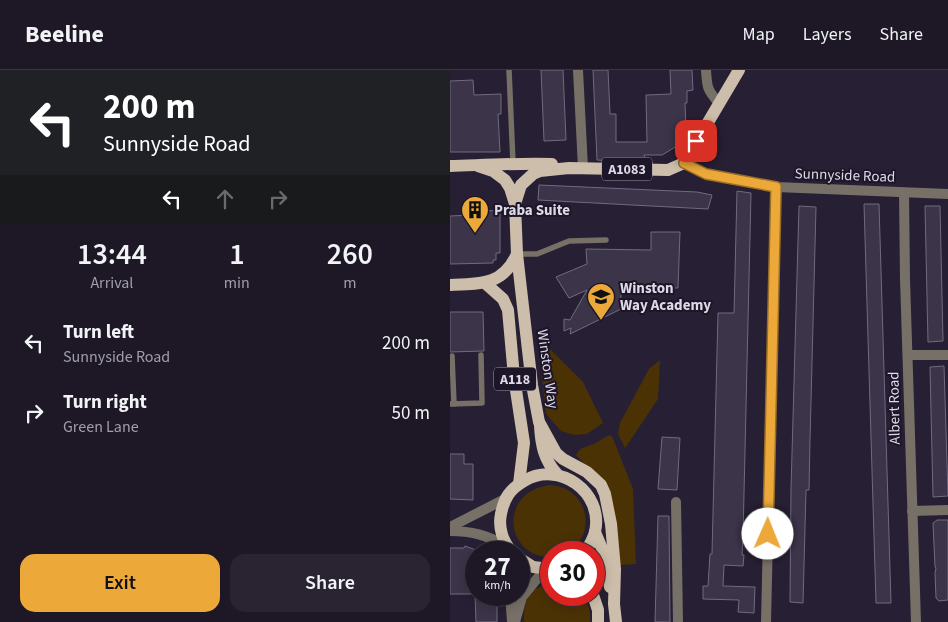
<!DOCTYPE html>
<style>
:root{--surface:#1d1726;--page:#2a2432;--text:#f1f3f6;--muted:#a09fa7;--line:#3b3643;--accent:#eca93a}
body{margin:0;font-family:"Source Sans 3",sans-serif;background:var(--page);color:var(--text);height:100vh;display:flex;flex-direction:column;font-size:19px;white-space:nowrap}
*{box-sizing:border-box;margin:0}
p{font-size:16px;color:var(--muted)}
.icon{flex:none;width:28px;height:28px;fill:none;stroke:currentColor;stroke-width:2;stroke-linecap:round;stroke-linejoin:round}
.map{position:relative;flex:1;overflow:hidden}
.details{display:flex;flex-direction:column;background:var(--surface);width:450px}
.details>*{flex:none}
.hud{background:#202124;color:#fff;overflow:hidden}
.speed{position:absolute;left:15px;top:471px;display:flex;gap:10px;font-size:25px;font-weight:700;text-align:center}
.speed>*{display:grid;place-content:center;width:65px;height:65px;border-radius:50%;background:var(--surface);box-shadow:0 2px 12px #0003,0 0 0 1px var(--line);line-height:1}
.speed small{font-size:12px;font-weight:400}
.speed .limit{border:8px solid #d22;background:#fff;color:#111}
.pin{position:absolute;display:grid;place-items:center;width:42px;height:42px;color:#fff;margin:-21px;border-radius:10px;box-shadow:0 2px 8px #0006}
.me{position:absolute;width:55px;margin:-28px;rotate:1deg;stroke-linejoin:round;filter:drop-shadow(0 0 4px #0008)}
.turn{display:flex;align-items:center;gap:18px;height:105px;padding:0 20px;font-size:22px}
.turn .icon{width:65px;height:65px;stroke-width:2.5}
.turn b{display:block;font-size:35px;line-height:42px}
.lanes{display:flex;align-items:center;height:48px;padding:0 20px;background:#0003;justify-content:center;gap:25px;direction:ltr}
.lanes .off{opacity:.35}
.eta{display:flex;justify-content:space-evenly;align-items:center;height:85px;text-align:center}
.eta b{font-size:30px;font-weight:600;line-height:35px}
.primary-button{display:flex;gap:10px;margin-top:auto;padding:10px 20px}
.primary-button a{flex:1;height:58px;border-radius:15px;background:var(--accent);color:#111;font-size:20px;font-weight:600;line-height:58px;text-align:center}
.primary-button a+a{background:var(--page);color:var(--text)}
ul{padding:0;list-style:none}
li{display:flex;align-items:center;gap:15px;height:70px;padding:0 20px}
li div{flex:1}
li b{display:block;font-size:19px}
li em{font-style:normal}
header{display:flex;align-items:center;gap:30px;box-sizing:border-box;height:70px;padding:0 25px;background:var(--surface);border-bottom:1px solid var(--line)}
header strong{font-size:24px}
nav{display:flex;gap:28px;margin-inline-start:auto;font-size:18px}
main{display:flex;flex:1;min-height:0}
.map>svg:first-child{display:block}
.green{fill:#4b3205}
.building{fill:#3c3449;stroke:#726a81}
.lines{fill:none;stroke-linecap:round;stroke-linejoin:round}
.service{stroke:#777067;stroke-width:5.5}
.minor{stroke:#777067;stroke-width:10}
.tertiary{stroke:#777067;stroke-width:10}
.primary{stroke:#ccbeaa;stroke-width:12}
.route-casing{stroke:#996e26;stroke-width:12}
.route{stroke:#eca93a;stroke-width:9}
.labels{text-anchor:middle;stroke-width:4;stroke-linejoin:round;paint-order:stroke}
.shield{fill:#1d1629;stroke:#a39ead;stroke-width:1}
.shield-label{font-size:14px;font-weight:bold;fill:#ddd9e6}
.street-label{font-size:15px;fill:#ddd9e6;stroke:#1d1629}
.poi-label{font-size:15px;font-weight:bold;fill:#ddd9e6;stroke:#1d1629;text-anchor:start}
</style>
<header>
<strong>Beeline</strong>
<nav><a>Map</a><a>Layers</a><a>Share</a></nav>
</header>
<main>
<section class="details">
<div class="hud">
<div class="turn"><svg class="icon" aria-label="left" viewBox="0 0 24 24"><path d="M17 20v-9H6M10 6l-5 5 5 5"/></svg><div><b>200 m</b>Sunnyside Road</div></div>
<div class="lanes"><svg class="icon" aria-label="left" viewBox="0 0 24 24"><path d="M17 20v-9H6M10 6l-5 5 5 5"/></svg><svg class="icon off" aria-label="ahead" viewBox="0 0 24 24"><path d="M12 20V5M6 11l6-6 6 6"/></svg><svg class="icon off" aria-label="right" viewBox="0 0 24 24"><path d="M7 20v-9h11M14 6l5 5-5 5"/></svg></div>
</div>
<div class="eta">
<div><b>13:44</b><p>Arrival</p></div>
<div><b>1</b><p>min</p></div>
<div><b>260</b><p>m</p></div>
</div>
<ul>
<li><svg class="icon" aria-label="left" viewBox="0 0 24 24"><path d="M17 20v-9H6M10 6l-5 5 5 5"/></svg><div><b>Turn left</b><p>Sunnyside Road</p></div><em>200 m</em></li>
<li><svg class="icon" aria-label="right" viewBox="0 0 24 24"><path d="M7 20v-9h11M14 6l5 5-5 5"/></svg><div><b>Turn right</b><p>Green Lane</p></div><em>50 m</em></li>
</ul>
<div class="primary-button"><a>Exit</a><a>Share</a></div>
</section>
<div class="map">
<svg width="498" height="552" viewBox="0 0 498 552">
<rect width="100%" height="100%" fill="#271f33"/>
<g class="green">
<path d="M88 267 133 312 153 353 137 364 124 365 111 361 96 344Z"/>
<path d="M210 290 208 329 175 378 168 364 170 353 199 299Z"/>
<path d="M159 365 162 366 183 419 186 494 170 495 166 461 141 401 126 385 130 379 144 374Z"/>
<path d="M101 415C109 416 116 418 122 423 137 434 140 458 129 472 126 476 122 481 117 482 112 484 106 482 101 482V487C55 488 47 421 101 415Z"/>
<path d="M101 515V525H132C139 533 141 542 140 552H74C74 531 76 517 101 515Z"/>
</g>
<g class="building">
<path d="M91 0H113L116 70 94 71Z"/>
<path d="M143 0H158L160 44H166V72H197L196 25 221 24 220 0H242L243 20 237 21V33H235L236 62 227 76 212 85H194L195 89 167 88V91L147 90Z"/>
<path d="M23 10 24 25 51 24V44H48L50 82H0V11Z"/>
<path d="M89 115 247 122 262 125 258 139 88 130Z"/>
<path d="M287 121 301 123 293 467 292 485H294L293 496 274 495 273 516 305 517 304 543 288 542 289 530 253 529V516H258L260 484H262L268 243H284Z"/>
<path d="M414 134H429L441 533H426Z"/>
<path d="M349 136 366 137 360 370 359 420H356L353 533 340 532 341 419Z"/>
<path d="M475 136H490L493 271 478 272Z"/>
<path d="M23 140 50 141V183H46V190H43V193L0 194V146L23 145Z"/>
<path d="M201 162H230L228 218H218V221H192V224L171 223V239L120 264 121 258 114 261V249L120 250 137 220 119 228 106 207 137 194 136 179 201 180Z"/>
<path d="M0 242H33L34 281 0 282Z"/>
<path d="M494 296 498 426 483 427 480 297Z"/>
<path d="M212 367 230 368 227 420 208 419Z"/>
<path d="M0 384H14V394H23V430L0 429Z"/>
<path d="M208 446H219L220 552H205Z"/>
<path d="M487 450H498V530L489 531 486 528 485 503 486 498 485 497 483 453Z"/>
<path d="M15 476 26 480V524H0V478H14Z"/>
<path d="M25 525H47V552H26Z"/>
</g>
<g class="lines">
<g class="service">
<path d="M59 0 63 93"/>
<path d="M67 184H87L119 171 156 170"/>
<path d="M2 286 4 334"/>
<path d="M0 334 32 333 31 285"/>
</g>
<g class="minor">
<path d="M128 0 133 98"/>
<path d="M256 0C257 17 257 20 269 33"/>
<path d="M234 93 256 104 326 117 498 124"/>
<path d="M454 123 455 209 466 552"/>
<path d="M458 285H498"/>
<path d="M226 432 228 552"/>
<path d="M462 441 498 440"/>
<path d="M316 552 326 117"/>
</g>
<g class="tertiary">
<path d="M0 457 55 429"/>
<path d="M0 461C21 461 37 465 56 476"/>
<path d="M60 525 62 551"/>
<path d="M65 552 72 527 95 499"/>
</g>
<g class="primary">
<path d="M0 96C34 95 68 93 102 94"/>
<path d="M28 96 43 101 55 110 60 118 65 134 67 184 82 315 89 352 106 383 113 389 137 402 151 415 155 424 161 454 165 499 164 534 166 552"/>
<path d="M65 134 71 115 83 104 90 101 119 98 218 100 234 93 289 0"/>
<path d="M35 213 53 229 58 240 64 307 74 373 69 414"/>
<path d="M0 215C31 214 53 215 67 184"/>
<path d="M90 356C91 375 94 390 107 404"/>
<path d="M145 462 153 481 160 517"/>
<path d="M62 482C53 472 48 458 51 444 54 428 60 419 74 411 109 390 154 422 145 462 143 470 139 476 135 482"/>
<path d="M69 488 83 497 101 499"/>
<path d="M143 525 148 540V552"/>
</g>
</g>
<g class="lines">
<defs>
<path id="route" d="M246 71 234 93 256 104 326 117 318 464"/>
</defs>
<use href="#route" class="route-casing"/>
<use href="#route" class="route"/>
</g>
<defs>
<symbol id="building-pin" viewBox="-11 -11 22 30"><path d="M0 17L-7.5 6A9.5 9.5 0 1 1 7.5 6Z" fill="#eca93a" stroke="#1d1629"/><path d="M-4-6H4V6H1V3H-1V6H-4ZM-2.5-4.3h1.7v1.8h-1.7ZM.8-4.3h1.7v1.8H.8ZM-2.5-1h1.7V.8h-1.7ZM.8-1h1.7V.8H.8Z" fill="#111"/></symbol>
<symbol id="school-pin" viewBox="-11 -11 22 30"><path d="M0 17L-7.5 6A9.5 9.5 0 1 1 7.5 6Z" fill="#eca93a" stroke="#1d1629"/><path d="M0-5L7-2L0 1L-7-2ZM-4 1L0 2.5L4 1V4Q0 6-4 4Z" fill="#111"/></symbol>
</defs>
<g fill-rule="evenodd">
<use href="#building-pin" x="9" y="124" width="32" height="43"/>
<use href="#school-pin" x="135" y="211" width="32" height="43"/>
</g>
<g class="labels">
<g class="shield">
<rect x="152" y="87.5" width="50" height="23" rx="4"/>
<rect x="44" y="297.5" width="42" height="23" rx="4"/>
</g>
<g class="shield-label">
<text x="177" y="104">A1083</text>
<text x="65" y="314">A118</text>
</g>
<g class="street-label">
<text transform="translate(395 105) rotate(2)" y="5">Sunnyside Road</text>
<text transform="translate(98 299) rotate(82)" y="5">Winston Way</text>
<text transform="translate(444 338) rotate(-91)" y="5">Albert Road</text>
</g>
<g class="poi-label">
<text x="44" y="145">Praba Suite</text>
<text x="170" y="223">Winston<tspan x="170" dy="17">Way Academy</tspan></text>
</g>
</g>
</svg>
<div class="speed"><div>27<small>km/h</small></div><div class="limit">30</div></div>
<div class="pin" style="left:246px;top:71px;background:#d93025"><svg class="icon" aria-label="arrive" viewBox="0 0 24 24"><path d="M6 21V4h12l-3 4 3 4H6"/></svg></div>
<svg class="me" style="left:318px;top:464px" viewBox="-20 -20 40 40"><circle r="19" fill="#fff"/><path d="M0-13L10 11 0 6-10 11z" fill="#eca93a"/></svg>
</div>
</main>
